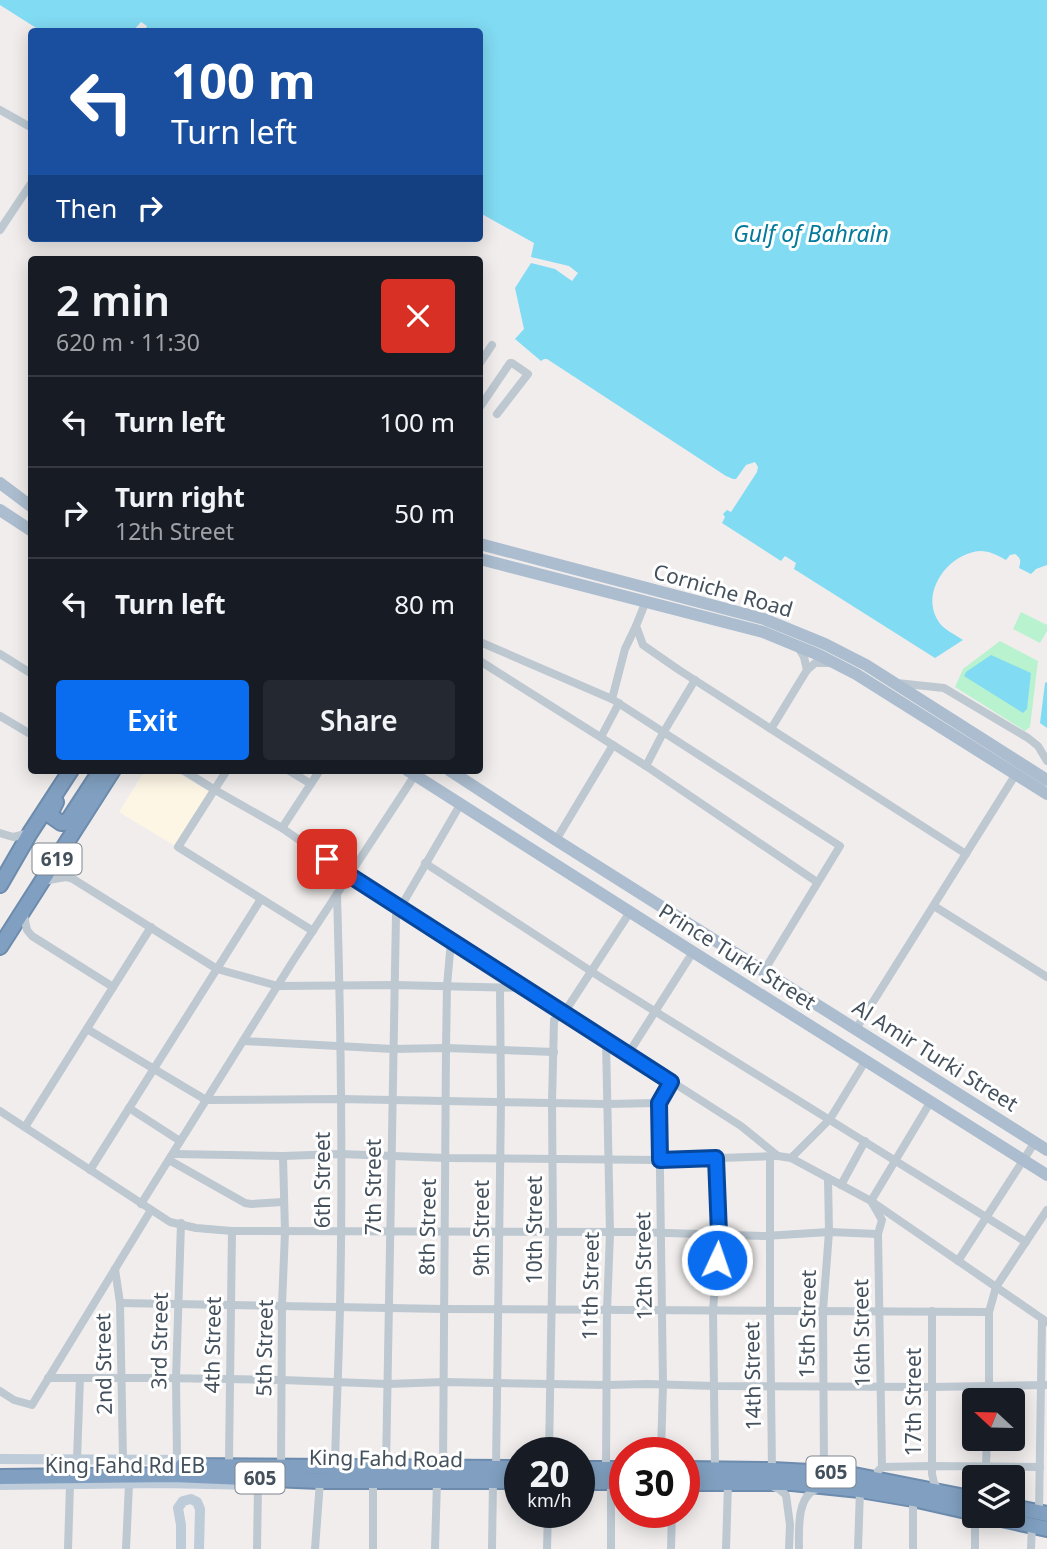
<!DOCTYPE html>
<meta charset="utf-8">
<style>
:root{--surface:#171b24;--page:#242831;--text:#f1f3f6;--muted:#9ea1a6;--line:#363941;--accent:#0a6cee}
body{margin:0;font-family:"Noto Sans",sans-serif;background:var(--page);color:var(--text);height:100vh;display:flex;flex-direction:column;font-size:26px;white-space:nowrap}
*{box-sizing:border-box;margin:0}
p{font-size:23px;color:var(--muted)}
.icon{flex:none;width:38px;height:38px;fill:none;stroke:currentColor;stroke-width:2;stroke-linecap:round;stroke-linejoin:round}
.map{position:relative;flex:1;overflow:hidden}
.panel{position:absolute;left:28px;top:256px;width:455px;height:518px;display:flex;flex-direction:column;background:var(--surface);border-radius:7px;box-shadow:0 4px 18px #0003}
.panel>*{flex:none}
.top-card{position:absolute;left:28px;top:28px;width:455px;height:214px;border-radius:7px;box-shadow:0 4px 18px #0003;background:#1a4fa0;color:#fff;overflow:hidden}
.needle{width:46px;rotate:292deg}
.controls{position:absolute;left:962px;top:1388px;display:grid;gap:14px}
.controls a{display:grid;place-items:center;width:63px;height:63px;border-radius:7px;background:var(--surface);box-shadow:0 4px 18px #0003;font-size:35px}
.speed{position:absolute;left:504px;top:1437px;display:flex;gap:14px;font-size:35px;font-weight:700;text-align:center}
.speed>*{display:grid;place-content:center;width:91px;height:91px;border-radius:50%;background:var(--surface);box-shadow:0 4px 18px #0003;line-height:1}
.speed small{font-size:18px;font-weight:400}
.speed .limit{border:10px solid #d22;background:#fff;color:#111}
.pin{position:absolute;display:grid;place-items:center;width:60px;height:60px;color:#fff;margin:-30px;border-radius:14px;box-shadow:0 4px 10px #0006}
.me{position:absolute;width:77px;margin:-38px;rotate:3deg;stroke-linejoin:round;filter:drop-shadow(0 0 5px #0008)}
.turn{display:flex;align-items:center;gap:24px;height:147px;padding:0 28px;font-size:32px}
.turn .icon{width:91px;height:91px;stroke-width:2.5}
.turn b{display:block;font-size:49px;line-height:60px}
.then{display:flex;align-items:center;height:66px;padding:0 28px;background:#0003;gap:14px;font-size:26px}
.round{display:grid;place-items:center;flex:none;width:74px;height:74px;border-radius:7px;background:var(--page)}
.summary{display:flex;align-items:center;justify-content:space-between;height:119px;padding:0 28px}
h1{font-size:42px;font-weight:600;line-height:52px}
.primary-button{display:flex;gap:14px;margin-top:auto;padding:14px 28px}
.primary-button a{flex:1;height:80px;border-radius:7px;background:var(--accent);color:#fff;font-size:28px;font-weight:600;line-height:80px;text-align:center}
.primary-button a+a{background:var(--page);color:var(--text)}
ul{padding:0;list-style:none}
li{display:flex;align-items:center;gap:21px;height:91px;padding:0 28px;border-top:2px solid var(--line)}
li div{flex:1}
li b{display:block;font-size:26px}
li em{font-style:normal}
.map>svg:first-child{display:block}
.commercial{fill:#fdf6e5}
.green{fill:#b8f2cf}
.water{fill:#81dbf3}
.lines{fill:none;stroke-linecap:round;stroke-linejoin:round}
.highway-casing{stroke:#6c8bad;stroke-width:18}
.street{stroke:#bdc8d1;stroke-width:8}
.secondary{stroke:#becbd9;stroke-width:10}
.primary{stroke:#abbdcf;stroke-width:12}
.highway{stroke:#81a0c1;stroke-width:14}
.route-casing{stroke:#06469b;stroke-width:18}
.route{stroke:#0a6cee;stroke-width:12}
.labels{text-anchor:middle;stroke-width:6;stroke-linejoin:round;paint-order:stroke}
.shield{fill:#fff;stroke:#7c858e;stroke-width:2}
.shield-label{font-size:19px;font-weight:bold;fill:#44515d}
.street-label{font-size:21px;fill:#44515d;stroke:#fff}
.water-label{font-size:23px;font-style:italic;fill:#037a9b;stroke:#fff}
</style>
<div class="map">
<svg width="1047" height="1549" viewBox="0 0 1047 1549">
<rect width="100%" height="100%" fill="#f1eded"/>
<path class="commercial" d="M145 770H172L210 792 175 846 119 812Z"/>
<g class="green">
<path d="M1021 612 1047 625V631L1040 643 1013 629Z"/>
<path d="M1000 641 1038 661 1030 727 1025 731 955 687 963 669Z"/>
</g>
<g class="water">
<path d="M0 0H1047V565L1036 569 1031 574 1019 568C1021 561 1021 558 1015 554L1010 555 1006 560C997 555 990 551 980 551 949 553 921 591 937 619 942 629 954 634 963 640L935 658 794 569 796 563 785 556 781 561 722 523 725 517 723 514 727 510 731 512 757 472 758 467 755 462 746 465 736 479H733L726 476 547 359H544L541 361 515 339 524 329 515 288 531 263 555 269 572 281 578 273 569 266 531 257 534 243 480 213V32H144L147 26 141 22 133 31H41L0 5Z"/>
<path d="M991 655 1031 673 1027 709 1023 713 964 676 966 672Z"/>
<path d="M1047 682V728L1040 723 1045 683Z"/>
</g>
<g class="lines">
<defs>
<g id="highway">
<path d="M56 802 51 812V816L61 823H64L69 819 101 770"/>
<path d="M0 885 30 833 71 770"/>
<path d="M0 947 113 770"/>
<path d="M182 1466 520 1468"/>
<path d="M579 1469H625"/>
<path d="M684 1469 772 1470 849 1474 975 1499"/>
<path d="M0 1477 173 1475 320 1481H520"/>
<path d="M579 1482H625"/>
<path d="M684 1483H792L860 1490 913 1499 975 1513"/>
<path d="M1013 1507 1047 1514"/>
<path d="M988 1516 1047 1529"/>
</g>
</defs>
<use href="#highway" class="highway-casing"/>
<g class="street">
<path d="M0 110 32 128"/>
<path d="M0 230 32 182"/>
<path d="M480 363 492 345"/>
<path d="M480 407 510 363H512L528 374 497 414"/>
<path d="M646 601 636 626 643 645 679 670 966 854"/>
<path d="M480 642 612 699 840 846 764 971"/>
<path d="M798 647 804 657 807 670"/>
<path d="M0 654 32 674"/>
<path d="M480 661 646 766 817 882"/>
<path d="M897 683 944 688 1028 738 1038 746 1047 761"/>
<path d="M612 699 625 649 636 626"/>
<path d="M0 716 32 735"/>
<path d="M771 729 807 670 815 663H831"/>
<path d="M601 737 619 703"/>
<path d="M646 766 663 733 695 680"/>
<path d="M183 770 215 790 282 828 349 875 741 1126 778 1156 791 1158 871 1201 1047 1322"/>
<path d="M227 770 178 847 313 931"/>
<path d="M288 770 311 784"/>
<path d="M282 828 320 770"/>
<path d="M0 833 13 837 30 833"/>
<path d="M556 840 613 745"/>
<path d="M425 863 603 979 1026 1242"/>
<path d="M43 881 66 877 73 879 217 969 278 986 395 985 525 988"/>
<path d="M934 906 1047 977"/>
<path d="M23 911 27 930 32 936 113 987"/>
<path d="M87 1029 206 1100 340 1099 606 1104 659 1103"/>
<path d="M856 1029 1016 774"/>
<path d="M243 1041 393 1049 446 1048 554 1052"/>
<path d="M628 1054 693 952"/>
<path d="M129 1108 180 1141"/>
<path d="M0 1111 170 1222 196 1228 232 1231 635 1232 765 1236 829 1232 878 1234"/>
<path d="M25 1127 151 927"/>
<path d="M174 1154 283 1156 340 1154 446 1158 660 1160 778 1156"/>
<path d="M770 1156V1311L772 1470"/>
<path d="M791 1158 830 1119 866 1060"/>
<path d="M169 1160 245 1203 251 1204 283 1202"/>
<path d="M90 1170 261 899"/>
<path d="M841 1185 865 1141"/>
<path d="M141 1204 293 961 415 775"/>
<path d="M958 1261 1035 1142"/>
<path d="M115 1269 120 1303 123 1459"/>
<path d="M120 1303 444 1309 989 1312 996 1287 1047 1210"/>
<path d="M932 1311V1474L934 1483 939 1491"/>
<path d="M48 1378H161L282 1380 388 1384 444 1382 607 1385 647 1384 715 1386 932 1387 1047 1385"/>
<path d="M0 1391 14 1400 32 1405 151 1210"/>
<path d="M989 1400V1312"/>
<path d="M549 1452 553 1232 552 1102 554 1020 564 1013 630 912"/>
<path d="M661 1452 663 1385 659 1103 671 1082"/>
<path d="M77 1459 80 1378"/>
<path d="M177 1459 176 1378 181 1223"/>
<path d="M229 1460 232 1231"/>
<path d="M281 1466 282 1305 285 1232 283 1156"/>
<path d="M335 1466C336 1413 339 1359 340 1306 343 1169 341 1031 337 894"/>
<path d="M986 1466 987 1438"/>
<path d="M386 1467 396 915 460 805"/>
<path d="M882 1467 878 1234 882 1220 871 1201 931 1101"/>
<path d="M443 1468 446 1048 447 986 451 941"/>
<path d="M496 1468 501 1101 500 988"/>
<path d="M606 1469 607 1310 610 1233 606 1040"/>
<path d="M715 1469 713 1310 719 1235 716 1158"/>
<path d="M824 1471 823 1310 829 1232 828 1178"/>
<path d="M878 1471 882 1467 931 1466 1040 1467"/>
<path d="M373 1481V1549"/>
<path d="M774 1487 779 1489 786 1495 790 1525 789 1549"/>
<path d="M1039 1512 1042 1319"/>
<path d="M68 1549 70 1485"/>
<path d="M126 1549 129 1484"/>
<path d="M257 1549 258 1485"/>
<path d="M315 1549 320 1481"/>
<path d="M435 1549 437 1481"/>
<path d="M492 1549 493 1481"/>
<path d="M547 1549 548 1512"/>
<path d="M611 1549V1482"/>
<path d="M671 1549 672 1512"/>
<path d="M726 1549 728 1483"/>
<path d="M799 1549C799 1530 796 1493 820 1488"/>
<path d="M858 1549 860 1490"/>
<path d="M913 1549V1499"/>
<path d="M975 1549V1516"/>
<path d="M1031 1549 1032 1525"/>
</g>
<g class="secondary">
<path d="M0 1459 192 1460"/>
<path d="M0 1485 162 1483 258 1485 267 1484"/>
<path d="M181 1549V1525L178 1508 183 1501 191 1499 197 1502 200 1509 199 1549"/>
</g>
<g class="primary">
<path d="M0 483 32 507"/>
<path d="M0 510 32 531"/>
<path d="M480 544 764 619 825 644 866 665 1047 780"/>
<path d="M480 559 763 632 819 655 856 674 1047 794"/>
<path d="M407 770 693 952 1047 1175"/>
<path d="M449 770 556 840 1047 1150"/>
</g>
<use href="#highway" class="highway"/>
</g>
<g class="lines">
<defs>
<path id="route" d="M327 859 349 875 671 1082 659 1103 660 1160 716 1158 719 1234 717 1260"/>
</defs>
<use href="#route" class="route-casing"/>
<use href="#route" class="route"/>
</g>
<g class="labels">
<g class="shield">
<rect x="32.5" y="843.5" width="49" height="31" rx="5"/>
<rect x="806.5" y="1456.5" width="49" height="31" rx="5"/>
<rect x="235.5" y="1462.5" width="49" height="31" rx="5"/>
</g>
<g class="shield-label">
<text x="57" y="866">619</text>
<text x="831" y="1479">605</text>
<text x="260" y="1485">605</text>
</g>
<g class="street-label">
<text transform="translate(723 591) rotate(16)" y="7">Corniche Road</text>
<text transform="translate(737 957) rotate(32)" y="7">Prince Turki Street</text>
<text transform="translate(935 1056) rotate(32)" y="7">Al Amir Turki Street</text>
<text transform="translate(323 1180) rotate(-90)" y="7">6th Street</text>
<text transform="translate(374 1187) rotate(-90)" y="7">7th Street</text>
<text transform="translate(428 1227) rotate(-89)" y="7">8th Street</text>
<text transform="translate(482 1228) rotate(-90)" y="7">9th Street</text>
<text transform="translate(535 1230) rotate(-90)" y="7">10th Street</text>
<text transform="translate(644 1266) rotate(-91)" y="7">12th Street</text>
<text transform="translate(591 1286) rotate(-89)" y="7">11th Street</text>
<text transform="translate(808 1324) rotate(-89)" y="7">15th Street</text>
<text transform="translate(862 1333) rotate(-91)" y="7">16th Street</text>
<text transform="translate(160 1341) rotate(-89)" y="7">3rd Street</text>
<text transform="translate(213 1345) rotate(-89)" y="7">4th Street</text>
<text transform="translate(265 1348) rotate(-89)" y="7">5th Street</text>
<text transform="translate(104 1364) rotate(-91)" y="7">2nd Street</text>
<text transform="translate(753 1376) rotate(-91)" y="7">14th Street</text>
<text transform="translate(914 1402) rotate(-90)" y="7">17th Street</text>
<text transform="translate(386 1459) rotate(1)" y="7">King Fahd Road</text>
<text x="125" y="1473">King Fahd Rd EB</text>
</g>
<g class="water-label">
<text x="811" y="242">Gulf of Bahrain</text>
</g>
</g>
</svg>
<div class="controls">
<a><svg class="needle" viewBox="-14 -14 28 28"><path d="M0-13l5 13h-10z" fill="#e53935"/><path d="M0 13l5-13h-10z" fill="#9ea1a6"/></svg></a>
<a><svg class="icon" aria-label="layers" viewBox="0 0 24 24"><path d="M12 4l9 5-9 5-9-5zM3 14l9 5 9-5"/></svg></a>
</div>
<div class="speed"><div>20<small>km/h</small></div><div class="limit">30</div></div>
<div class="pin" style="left:327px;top:859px;background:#d93025"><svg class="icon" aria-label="arrive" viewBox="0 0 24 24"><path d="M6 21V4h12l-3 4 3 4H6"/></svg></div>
<svg class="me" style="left:717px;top:1260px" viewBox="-20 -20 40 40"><circle r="17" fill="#0a6cee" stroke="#fff" stroke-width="3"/><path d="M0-11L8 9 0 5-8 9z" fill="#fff"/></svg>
<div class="top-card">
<div class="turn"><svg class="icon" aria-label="left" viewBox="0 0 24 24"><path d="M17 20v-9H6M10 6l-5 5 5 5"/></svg><div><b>100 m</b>Turn left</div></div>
<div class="then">Then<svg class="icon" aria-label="right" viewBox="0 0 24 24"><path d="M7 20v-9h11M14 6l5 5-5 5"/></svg></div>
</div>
<section class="panel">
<div class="summary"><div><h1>2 min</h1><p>620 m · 11:30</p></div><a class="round" style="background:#d93025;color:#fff"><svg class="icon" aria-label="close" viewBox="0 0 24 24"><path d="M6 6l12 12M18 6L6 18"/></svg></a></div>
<ul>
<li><svg class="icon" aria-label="left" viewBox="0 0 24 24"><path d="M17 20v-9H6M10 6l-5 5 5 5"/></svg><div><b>Turn left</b></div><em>100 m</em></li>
<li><svg class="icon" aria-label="right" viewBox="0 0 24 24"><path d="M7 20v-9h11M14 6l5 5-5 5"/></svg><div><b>Turn right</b><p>12th Street</p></div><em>50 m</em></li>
<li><svg class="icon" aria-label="left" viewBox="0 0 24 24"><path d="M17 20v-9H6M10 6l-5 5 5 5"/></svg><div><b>Turn left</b></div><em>80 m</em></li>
</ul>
<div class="primary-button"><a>Exit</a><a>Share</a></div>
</section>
</div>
